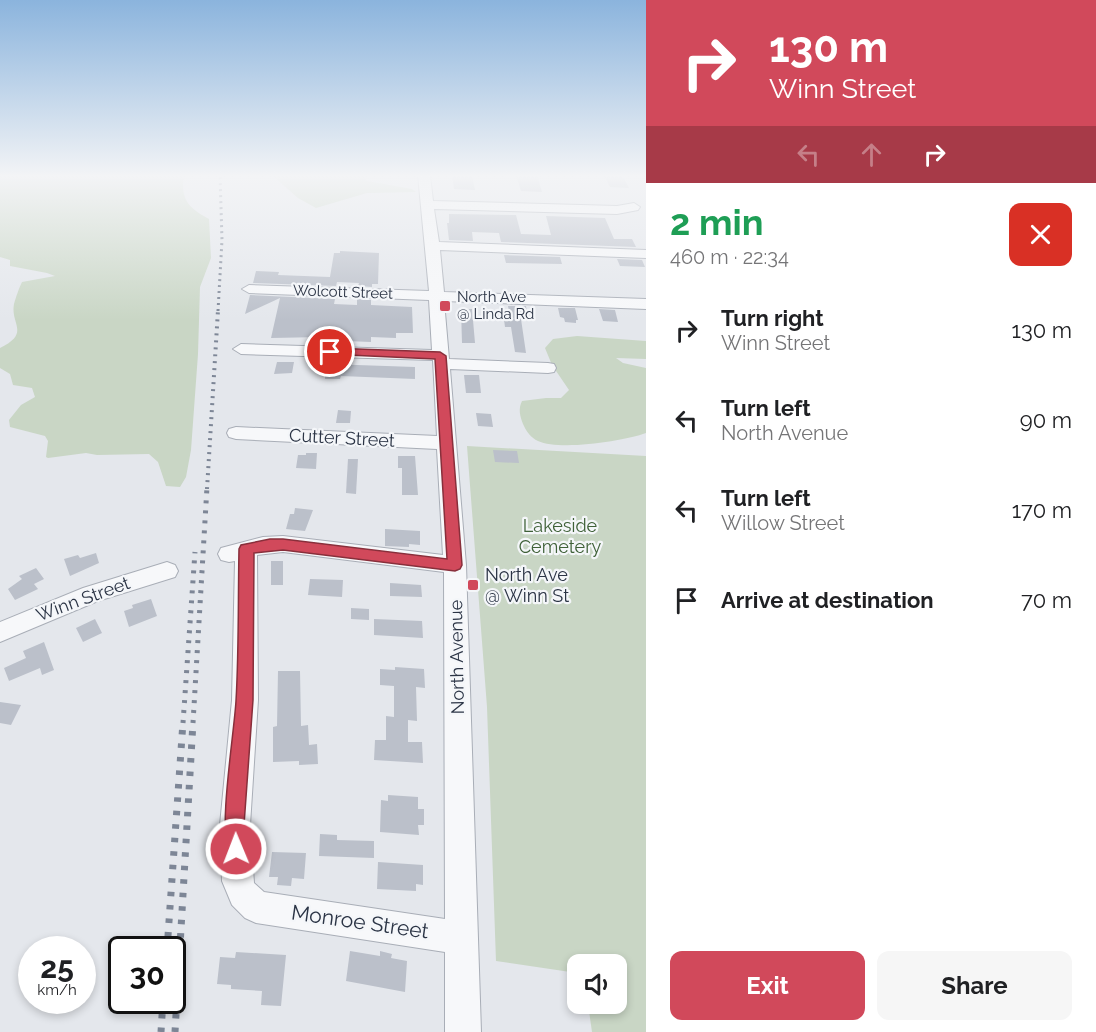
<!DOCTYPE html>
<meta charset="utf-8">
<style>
:root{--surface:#fff;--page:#f6f6f6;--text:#202124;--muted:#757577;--accent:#d1495b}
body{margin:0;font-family:Raleway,sans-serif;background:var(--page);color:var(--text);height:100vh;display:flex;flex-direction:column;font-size:22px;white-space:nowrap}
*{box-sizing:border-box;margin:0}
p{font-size:20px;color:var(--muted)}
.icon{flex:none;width:33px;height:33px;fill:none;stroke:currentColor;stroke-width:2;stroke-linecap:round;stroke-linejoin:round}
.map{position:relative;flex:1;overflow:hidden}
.sheet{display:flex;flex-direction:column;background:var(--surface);width:450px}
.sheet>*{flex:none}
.top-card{background:#d1495b;color:#fff;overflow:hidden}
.fabs{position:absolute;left:567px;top:954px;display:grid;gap:12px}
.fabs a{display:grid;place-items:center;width:60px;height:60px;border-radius:12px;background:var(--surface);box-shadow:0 3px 9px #0003;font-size:30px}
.speed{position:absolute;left:18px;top:936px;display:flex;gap:12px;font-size:30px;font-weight:700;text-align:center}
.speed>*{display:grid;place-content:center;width:78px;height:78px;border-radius:50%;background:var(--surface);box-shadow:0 3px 9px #0003;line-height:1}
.speed small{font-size:15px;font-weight:400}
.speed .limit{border:3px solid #111;border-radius:9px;background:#fff;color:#111}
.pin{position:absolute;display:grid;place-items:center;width:51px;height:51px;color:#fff;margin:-26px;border:3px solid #fff;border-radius:50%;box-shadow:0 2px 6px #0007}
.me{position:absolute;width:66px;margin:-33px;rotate:359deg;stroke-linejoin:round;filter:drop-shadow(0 0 4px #0008)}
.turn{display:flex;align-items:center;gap:21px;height:126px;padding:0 24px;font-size:27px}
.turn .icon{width:78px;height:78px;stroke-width:2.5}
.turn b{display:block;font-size:42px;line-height:51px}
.lanes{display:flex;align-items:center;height:57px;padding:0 24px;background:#0003;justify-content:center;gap:30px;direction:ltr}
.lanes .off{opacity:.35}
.round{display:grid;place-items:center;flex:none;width:63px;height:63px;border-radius:12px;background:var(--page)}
.overview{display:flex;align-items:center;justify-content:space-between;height:102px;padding:0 24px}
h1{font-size:36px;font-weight:700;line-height:45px;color:#1e9e55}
.cta{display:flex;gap:12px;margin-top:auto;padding:12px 24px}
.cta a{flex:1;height:69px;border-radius:12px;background:var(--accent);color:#fff;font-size:24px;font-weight:700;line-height:69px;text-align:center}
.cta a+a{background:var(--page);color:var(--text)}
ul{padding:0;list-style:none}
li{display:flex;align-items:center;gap:18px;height:90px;padding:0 24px}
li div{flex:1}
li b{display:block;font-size:22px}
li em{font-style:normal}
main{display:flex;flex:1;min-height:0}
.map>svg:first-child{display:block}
.green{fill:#c9d6c5}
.building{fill:#bbc0ca}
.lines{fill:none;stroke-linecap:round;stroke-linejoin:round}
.minor-casing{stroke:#a9aeb7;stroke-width:2}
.minor{fill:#f7f8fa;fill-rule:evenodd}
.rail-far3{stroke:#7d8696;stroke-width:3;stroke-dasharray:2 4;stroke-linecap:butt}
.rail-far2{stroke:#7d8696;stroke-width:4;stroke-dasharray:2 5;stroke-linecap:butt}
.rail-far1{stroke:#7d8696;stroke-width:5;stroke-dasharray:3 7;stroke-linecap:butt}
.rail{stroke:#7d8696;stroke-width:7;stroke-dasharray:4.5 9;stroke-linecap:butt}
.route{fill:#d1495b;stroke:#882f3b;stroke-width:1.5}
.poi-dot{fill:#d1495b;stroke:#f4f6f9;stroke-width:2}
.labels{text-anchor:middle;stroke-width:4.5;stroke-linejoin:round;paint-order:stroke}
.far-street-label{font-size:15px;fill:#2b3445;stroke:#f4f6f9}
.far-poi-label{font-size:15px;fill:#2b3445;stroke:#f4f6f9;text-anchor:start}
.street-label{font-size:18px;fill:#2b3445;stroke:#f4f6f9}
.park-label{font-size:18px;fill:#3f6138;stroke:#f4f6f9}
.poi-label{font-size:18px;fill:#2b3445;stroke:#f4f6f9;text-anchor:start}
.near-street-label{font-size:21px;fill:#2b3445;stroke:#f4f6f9}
</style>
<main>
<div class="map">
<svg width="646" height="1032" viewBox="0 0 646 1032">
<rect width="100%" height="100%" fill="#e4e7ec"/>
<g class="green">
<path d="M0 175H184C180 200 189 208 209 219L211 258 200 287 198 354 191 450 186 477 180 487 166 486 158 462 149 454 97 455 86 453 48 458 46 457 48 441 45 436 10 427 9 420 21 405 35 397 32 388 13 385 10 374 0 368V348C31 333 10 324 14 304 16 297 19 288 22 282L55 276 47 273 10 266V260L0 257Z"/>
<path d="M272 175H362L367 181 412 189 416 192 367 193 316 208 298 198Z"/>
<path d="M577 336 646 341V359L616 358 623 363 646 368V433C624 441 560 451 538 441 531 438 526 431 523 424 520 416 518 409 522 401L546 398H561L569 390 552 365 545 348 553 339Z"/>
<path d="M467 446 646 456V1032H592L588 1004H616V964H578L577 973 496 961 487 707Z"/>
</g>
<g class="building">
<path d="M452 175H472L475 190 454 189Z"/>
<path d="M516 175H537L542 192 521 191Z"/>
<path d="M604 175H622L629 188 610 187Z"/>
<path d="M449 214 516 215 521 234 551 235 546 216 605 218 614 239H632L636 247 501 242 499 233 472 232 473 241 449 240 447 223H449Z"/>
<path d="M340 251 379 253 378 284H372V287L358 286 359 283 337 282 336 286 253 283 256 271 279 272 278 275 330 277 334 253H340Z"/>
<path d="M504 255 560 257 562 264 506 263Z"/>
<path d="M617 259 642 260 645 267 620 266Z"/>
<path d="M250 295 335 299 334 304 357 305V299L371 300V305L412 307 413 333H396V338L371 337V342L321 340 322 337 271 338 280 298 245 314Z"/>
<path d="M508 306H526L528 320 521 319 526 353 515 352 511 327H505L503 312H509Z"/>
<path d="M558 308H575L578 320H576V323L565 322 564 318 560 317Z"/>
<path d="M461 309H472L475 343H462Z"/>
<path d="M599 309 615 310 618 322 603 321Z"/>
<path d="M277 362H294L292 373 274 374Z"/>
<path d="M328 364 415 367V379L341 376 340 379H325V376H322L323 365Z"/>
<path d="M464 375H479L481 393H466Z"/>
<path d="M338 410 351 411 350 423H336Z"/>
<path d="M476 413 491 414 493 427 478 426Z"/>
<path d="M493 450 517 451 519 463 495 462Z"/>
<path d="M306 453H317L316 469 296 468 298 455H306Z"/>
<path d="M398 456H415L418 495H402V468H398Z"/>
<path d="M348 459H358L356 494 346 493Z"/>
<path d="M295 508 313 510 305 531 286 529 290 514H294Z"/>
<path d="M385 529 420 531V545L409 544V547L385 546Z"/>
<path d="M96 553 99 563 70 576 64 559 78 555 80 558Z"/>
<rect x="271" y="561" width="12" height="24"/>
<path d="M36 568 44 579 34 584 38 589 15 600 8 589 22 579 19 576Z"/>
<path d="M310 579 343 580 342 597 308 595Z"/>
<path d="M390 583 421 585 422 597 390 596Z"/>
<path d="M151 599 157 616 129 627 124 611 133 608 132 605Z"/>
<path d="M351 608 369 609V620L351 619Z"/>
<path d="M95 619 102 633 83 642 76 628Z"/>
<path d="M374 619 422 621 423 638 374 635Z"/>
<path d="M44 642 54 670 42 675 40 668 9 681 4 668 26 658 23 651Z"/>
<path d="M395 667 424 669 425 688 416 687 417 721 408 720V742H422L423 763 374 760 375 740H386V716L394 717V686L380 685V669L395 670Z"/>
<path d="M278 671H300L301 726 308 725 309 745 317 744 318 764 299 765V761L273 762V727L277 726Z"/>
<path d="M0 702 21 705 11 725 0 723Z"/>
<path d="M388 795 418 797V809H424V825H418L419 835 380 832 381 800 388 801Z"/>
<path d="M320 834 337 835V840L374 841V858L319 856Z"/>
<path d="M272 852 306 853 304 879 292 878 291 886 277 885 278 877H269Z"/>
<path d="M378 862 423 865V885L416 884V891L377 889Z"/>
<path d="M350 951 380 956V951L392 954 391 958 407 961 405 992 346 981Z"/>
<path d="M236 952 286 955 281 1006 261 1005 262 991 231 989V985L217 984 220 957 235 958Z"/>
</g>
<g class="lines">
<defs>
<g id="minor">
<path d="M418 175H430L433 201 617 206 634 203 640 207 638 210 617 214 434 209 439 242 646 250V258L440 250 444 292 646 299V309L444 301 449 359 548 363 554 364 556 368 554 372 548 373 450 369 466 565 481 1032H445V952L256 923 245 918 232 905 222 881 220 825 232 700 235 561 229 562 221 560 218 554 221 548 263 537 283 536 443 555 437 449 236 439 229 437 227 433 229 429 236 427 437 436 433 360 241 354 233 349 241 344 432 350 429 300 249 293 242 289 249 285 429 291ZM283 552 444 572 445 919 264 892 254 883 250 825 258 700 257 555Z"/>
<path d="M167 562 175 565 178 571 175 577 98 601 0 642V622L83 588Z"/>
</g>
</defs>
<use href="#minor" class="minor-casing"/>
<use href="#minor" class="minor"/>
<path class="rail-far3" d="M218 311 222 240 220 175"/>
<path class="rail-far2" d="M207 489 218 310"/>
<g class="rail-far1">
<path d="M183 723 195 552"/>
<path d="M193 723 207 487"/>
</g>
<g class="rail">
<path d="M167 950 183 722"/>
<path d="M161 1032 163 1000"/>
<path d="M175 1032 193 722"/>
</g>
</g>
<linearGradient id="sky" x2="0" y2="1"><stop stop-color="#8bb4dd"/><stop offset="0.55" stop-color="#f3f4f6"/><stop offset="1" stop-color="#f3f4f6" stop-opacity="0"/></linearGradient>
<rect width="646" height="320" fill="url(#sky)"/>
<path class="route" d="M330 348 440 352 446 356 462 565 460 569 455 571 283 550 254 553 253 700 244 825 246 849 243 856 236 859 229 856C218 829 234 735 236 701 239 650 238 599 239 549L241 545 270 539H283L447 559 435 359 326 354 324 352Z"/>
<g class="poi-dot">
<rect x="439" y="300" width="12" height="12" rx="3"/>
<rect x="467" y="579" width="12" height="12" rx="3"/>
</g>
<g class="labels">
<g class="far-street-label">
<text transform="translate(343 292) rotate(2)" y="5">Wolcott Street</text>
</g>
<g class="far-poi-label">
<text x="457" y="302">North Ave<tspan x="457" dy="17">@ Linda Rd</tspan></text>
</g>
<g class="street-label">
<text transform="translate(342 438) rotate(3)" y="6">Cutter Street</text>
<text transform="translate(83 599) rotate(-20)" y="6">Winn Street</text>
<text transform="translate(457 657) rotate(-91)" y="6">North Avenue</text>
</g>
<g class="park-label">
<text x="560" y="532">Lakeside<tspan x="560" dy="21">Cemetery</tspan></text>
</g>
<g class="poi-label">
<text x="485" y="581">North Ave<tspan x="485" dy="21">@ Winn St</tspan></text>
</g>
<g class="near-street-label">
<text transform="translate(360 922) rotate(8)" y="7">Monroe Street</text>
</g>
</g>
</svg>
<div class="fabs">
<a><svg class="icon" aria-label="sound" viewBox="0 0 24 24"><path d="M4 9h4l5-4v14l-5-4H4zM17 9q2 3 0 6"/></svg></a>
</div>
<div class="speed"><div>25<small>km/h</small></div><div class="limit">30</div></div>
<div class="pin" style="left:330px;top:352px;background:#d93025"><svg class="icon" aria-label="arrive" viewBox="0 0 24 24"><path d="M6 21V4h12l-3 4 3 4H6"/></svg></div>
<svg class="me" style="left:236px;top:849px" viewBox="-20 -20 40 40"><circle r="17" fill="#d1495b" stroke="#fff" stroke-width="3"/><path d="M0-11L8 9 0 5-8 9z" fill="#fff"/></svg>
</div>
<section class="sheet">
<div class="top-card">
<div class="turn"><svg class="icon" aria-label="right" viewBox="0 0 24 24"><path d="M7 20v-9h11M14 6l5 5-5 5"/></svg><div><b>130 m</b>Winn Street</div></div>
<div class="lanes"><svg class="icon off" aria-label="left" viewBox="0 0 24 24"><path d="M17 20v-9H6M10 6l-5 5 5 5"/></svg><svg class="icon off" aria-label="ahead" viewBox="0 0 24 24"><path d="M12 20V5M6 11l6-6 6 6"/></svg><svg class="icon" aria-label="right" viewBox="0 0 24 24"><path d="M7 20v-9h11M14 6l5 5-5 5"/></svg></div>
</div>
<div class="overview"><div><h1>2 min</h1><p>460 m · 22:34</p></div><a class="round" style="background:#d93025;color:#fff"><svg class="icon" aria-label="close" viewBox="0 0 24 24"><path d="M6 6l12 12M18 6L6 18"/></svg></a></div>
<ul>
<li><svg class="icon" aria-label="right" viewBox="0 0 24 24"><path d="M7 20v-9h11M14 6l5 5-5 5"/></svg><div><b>Turn right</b><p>Winn Street</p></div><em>130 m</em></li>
<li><svg class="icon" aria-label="left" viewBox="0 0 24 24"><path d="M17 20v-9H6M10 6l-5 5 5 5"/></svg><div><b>Turn left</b><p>North Avenue</p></div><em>90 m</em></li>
<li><svg class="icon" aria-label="left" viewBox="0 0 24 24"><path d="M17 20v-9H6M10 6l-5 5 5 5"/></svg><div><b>Turn left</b><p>Willow Street</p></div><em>170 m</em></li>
<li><svg class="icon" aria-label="arrive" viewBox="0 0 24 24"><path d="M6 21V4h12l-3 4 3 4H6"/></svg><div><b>Arrive at destination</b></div><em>70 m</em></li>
</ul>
<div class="cta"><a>Exit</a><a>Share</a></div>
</section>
</main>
